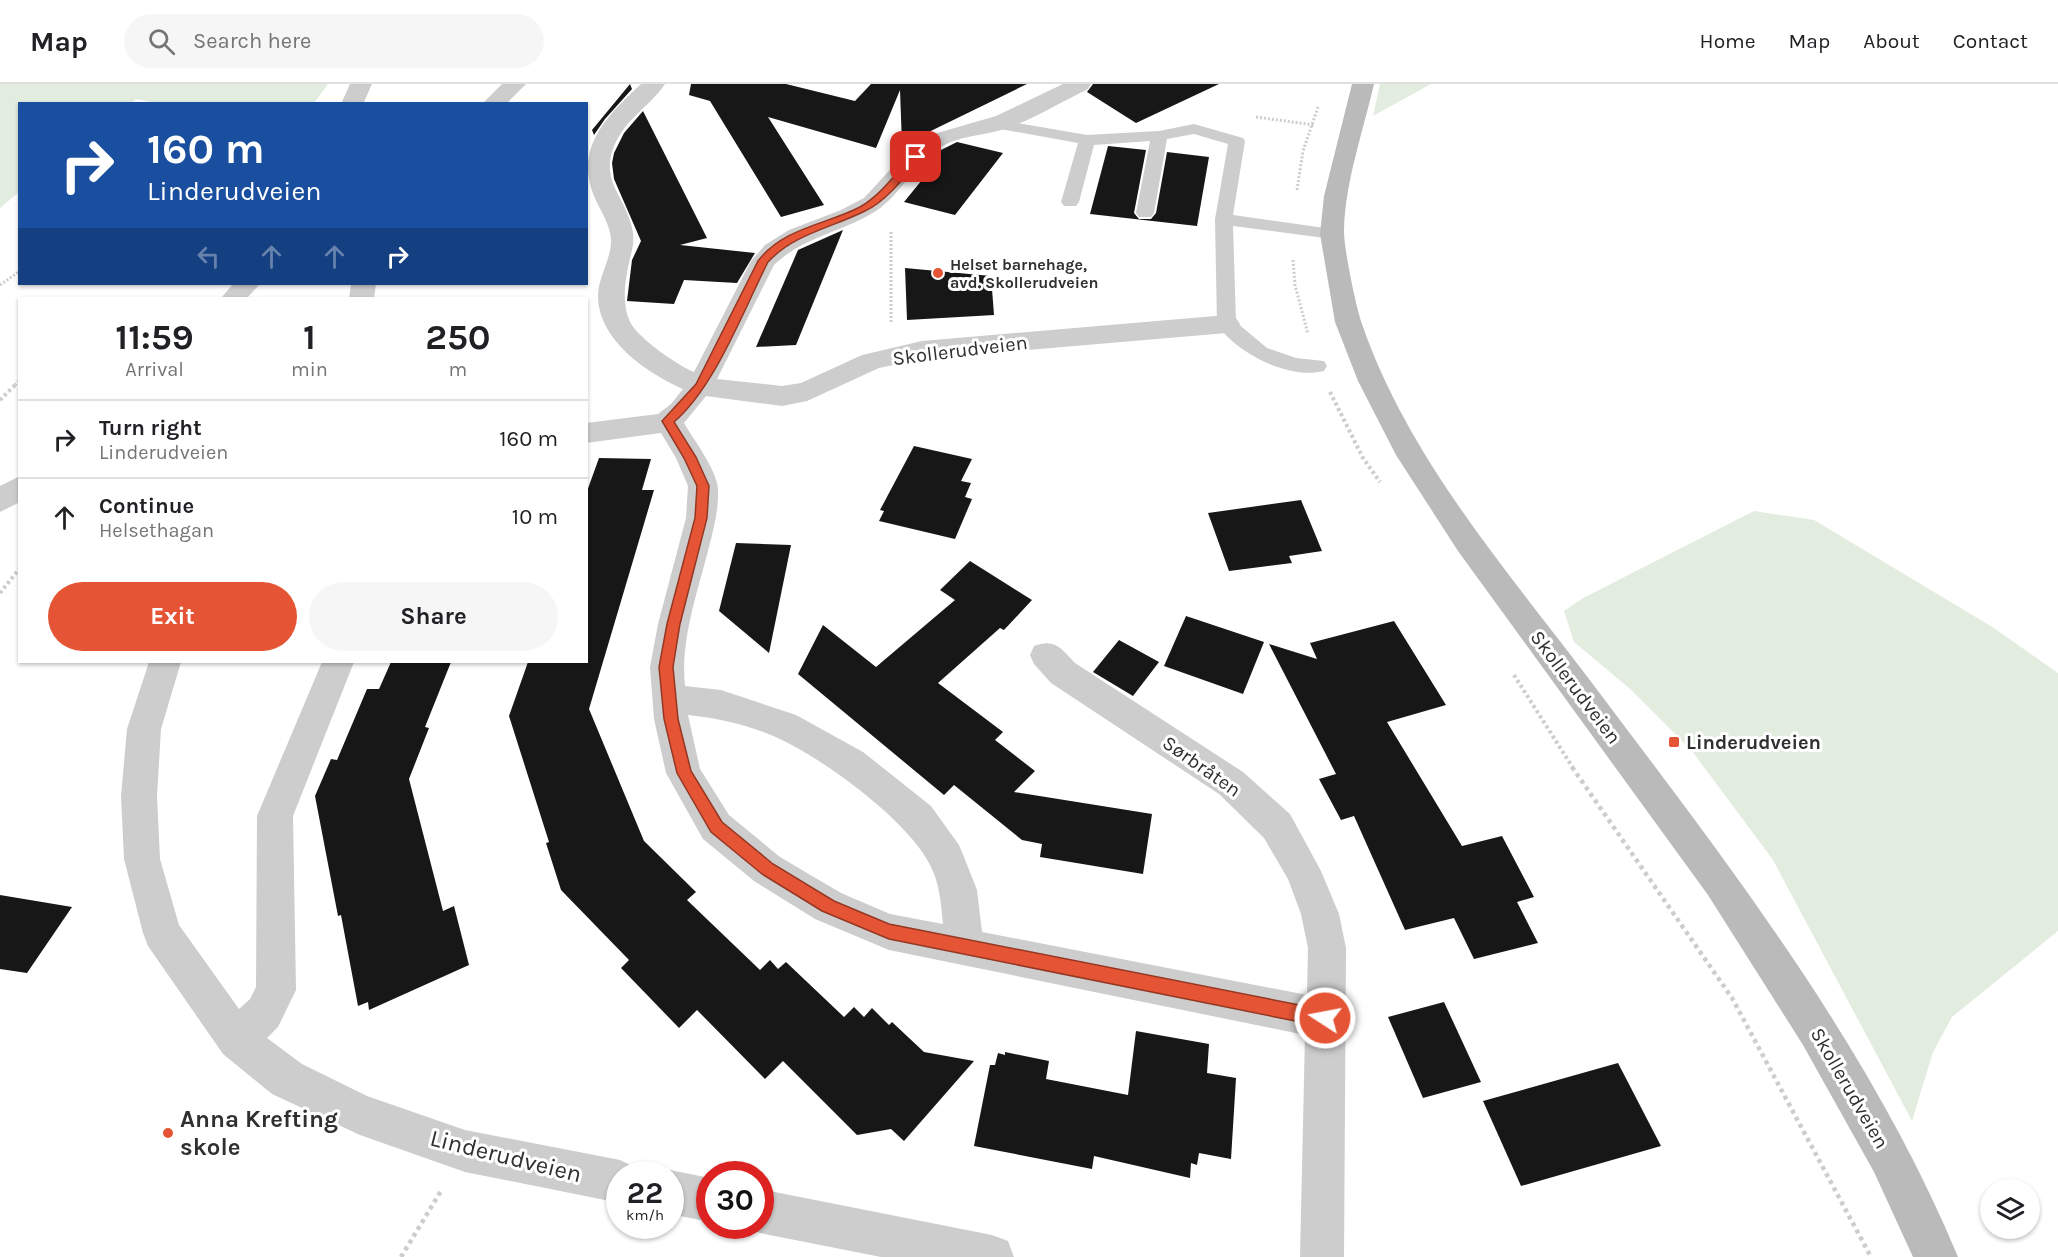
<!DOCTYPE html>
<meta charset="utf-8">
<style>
:root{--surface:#fff;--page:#f6f6f6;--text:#202124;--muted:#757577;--line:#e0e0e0;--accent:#e55535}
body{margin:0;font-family:Karla,sans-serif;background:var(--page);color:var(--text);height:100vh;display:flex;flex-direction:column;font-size:22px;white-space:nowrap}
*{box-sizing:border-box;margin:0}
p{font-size:20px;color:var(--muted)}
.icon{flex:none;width:33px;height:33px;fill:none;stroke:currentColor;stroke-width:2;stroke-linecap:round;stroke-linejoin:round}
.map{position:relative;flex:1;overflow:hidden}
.panel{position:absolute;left:18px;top:213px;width:570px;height:366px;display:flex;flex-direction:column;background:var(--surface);border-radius:0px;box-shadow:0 2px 4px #0004}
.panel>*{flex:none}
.hud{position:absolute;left:18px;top:18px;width:570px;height:183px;border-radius:0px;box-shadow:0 2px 4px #0004;background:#1a4fa0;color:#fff;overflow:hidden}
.fabs{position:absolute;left:1980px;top:1095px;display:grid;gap:12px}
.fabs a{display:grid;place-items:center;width:60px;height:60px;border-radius:50%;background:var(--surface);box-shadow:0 2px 4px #0004;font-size:30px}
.speed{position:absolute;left:606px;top:1077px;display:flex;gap:12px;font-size:30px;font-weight:700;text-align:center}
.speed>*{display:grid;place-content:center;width:78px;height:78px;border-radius:50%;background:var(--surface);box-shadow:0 2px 4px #0004;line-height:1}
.speed small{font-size:15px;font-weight:400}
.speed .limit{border:9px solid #d22;background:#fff;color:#111}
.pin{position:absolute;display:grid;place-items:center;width:51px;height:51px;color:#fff;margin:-26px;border-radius:12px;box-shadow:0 3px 9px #0006}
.me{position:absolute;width:66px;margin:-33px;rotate:281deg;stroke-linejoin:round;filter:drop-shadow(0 0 4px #0008)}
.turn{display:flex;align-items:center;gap:21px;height:126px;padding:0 30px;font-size:27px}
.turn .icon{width:78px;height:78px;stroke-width:2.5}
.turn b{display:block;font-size:42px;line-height:51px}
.lanes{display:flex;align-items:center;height:57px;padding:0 30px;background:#0003;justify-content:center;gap:30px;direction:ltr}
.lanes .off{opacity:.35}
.eta{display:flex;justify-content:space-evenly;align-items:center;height:102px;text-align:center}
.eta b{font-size:36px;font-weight:700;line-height:42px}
.button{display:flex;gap:12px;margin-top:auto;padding:12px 30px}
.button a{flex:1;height:69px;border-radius:36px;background:var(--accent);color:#fff;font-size:24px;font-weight:700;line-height:69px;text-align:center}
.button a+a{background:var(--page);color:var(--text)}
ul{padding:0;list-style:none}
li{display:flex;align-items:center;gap:18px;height:78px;padding:0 30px;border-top:2px solid var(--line)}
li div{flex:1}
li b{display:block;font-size:22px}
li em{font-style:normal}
header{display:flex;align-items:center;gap:36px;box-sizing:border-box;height:84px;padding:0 30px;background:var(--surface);border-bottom:2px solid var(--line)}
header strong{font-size:28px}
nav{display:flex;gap:33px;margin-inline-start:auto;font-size:21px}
.search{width:420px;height:54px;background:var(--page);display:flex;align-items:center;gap:15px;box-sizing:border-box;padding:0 21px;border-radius:33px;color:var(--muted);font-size:22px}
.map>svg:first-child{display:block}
.green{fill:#e3eddf}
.building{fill:#171717}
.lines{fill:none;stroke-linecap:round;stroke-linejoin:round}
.path-far2{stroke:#cdcdcd;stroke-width:3;stroke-dasharray:2 2;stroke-linecap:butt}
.path-far1{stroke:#cdcdcd;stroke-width:4;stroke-dasharray:3 3;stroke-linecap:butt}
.path{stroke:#cdcdcd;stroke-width:4.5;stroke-dasharray:4 4;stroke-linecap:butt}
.lane{fill:#cdcdcd;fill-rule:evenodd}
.street{fill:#cdcdcd;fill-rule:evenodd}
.secondary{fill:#bababa;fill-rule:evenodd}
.route{fill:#e55535;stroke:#953722;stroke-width:1.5}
.poi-dot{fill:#e55535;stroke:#fff;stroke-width:2}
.labels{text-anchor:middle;stroke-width:6;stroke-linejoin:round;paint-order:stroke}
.far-poi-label{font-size:16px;font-weight:bold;fill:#303030;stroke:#fff;text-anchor:start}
.street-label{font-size:20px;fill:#303030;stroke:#fff}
.poi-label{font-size:20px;font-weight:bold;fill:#303030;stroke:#fff;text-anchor:start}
.near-poi-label{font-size:24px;font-weight:bold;fill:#303030;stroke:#fff;text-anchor:start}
.near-street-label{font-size:24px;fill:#303030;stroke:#fff}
</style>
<header>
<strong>Map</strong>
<div class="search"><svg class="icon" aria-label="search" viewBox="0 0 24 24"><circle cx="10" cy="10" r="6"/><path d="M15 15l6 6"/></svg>Search here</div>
<nav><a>Home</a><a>Map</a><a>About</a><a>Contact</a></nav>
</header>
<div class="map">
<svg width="2058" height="1173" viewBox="0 0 2058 1173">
<rect width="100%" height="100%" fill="#fff"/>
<g class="green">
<path d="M0 0H328L314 19 162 20 136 15 130 20H20L19 108 0 124Z"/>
<path d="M1380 0H1431L1373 32Z"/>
<path d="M1754 427 1814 436 1994 544 2058 589V847L1952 933 1933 968 1912 1037 1773 776 1692 667 1629 604 1574 558 1564 527 1583 514Z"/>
</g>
<g class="building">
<path d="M630 0 632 5 605 35 594 51 592 46Z"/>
<path d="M691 0H786L855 17 871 0H1027L902 61 900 6 876 64 768 33 824 121 781 133 710 17 689 11Z"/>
<path d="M1093 0H1219L1136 39 1087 8Z"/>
<path d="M643 27 707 154 680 161 755 169 737 199 684 196 674 220 627 217 632 176 641 157 614 95 612 79 614 69 624 49Z"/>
<path d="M957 58 1003 69 955 131 904 118 926 91 921 90 941 66Z"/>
<path d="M1108 62 1146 66 1134 129 1139 135H1151L1156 129 1167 68 1209 73 1197 142 1090 130Z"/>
<path d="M843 146 796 261 756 263 798 166Z"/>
<path d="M905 184 991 192 994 231 907 236Z"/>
<path d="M914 362 972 375 961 397 971 399 965 413 972 415 955 455 879 437 884 427 880 426Z"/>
<path d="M599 374 651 375 642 406H654L589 625 644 757 696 808 687 816 760 886 770 876 778 885 786 878 844 933 854 923 864 933 872 924 889 941 892 938 924 968 974 977 904 1057 891 1045 857 1051 783 977 765 995 697 926 679 944 621 884 629 876 561 806 546 759 549 758 509 632 528 578H586V410Z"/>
<path d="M1301 416 1322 467 1289 472 1292 479 1229 487 1208 429Z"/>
<path d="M736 459 791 461 769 569 719 527Z"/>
<path d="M970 477 1032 516 1004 546 1000 544 938 599 1003 648 995 656 1035 687 1014 708 1152 730 1143 790 1040 773 1042 760 1022 756 954 701 944 711 798 590 823 541 876 583 955 516 940 506Z"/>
<path d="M1186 532 1264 558 1243 610 1164 582Z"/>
<path d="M1394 537 1446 621 1387 638 1462 762 1502 752 1534 813 1517 818 1538 859 1474 875 1454 834 1405 846 1354 732 1341 736 1319 695 1336 690 1269 560 1317 575 1310 559Z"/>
<path d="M1119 556 1159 578 1133 612 1093 588Z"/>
<path d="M391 578H451L425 643 429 644 409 695 443 827 454 822 469 881 369 926 368 918 358 922 341 831 338 832 315 712 331 675 337 676 367 605H379Z"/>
<path d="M0 811 72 823 27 889 0 885Z"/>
<path d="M1444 918 1481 998 1423 1014 1388 933Z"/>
<path d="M1136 947 1209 960 1207 989 1236 994 1231 1075 1199 1069 1197 1081 1191 1079 1190 1094 1094 1072 1092 1085 974 1062 990 981H995L998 969 1005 971V968L1049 977 1046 995 1128 1011Z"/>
<path d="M1618 979 1661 1062 1521 1102 1483 1017Z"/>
</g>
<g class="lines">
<g class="path-far2">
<path d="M1256 33 1314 41"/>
<path d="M1297 106 1303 67 1318 23"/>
<path d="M891 148V239"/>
<path d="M1293 176 1295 201 1308 250"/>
<path d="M0 201 20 187"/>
<path d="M15 301 20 296"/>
</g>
<g class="path-far1">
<path d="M1330 308 1363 374 1380 398"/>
<path d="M0 316 17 299"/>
<path d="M0 509 20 484"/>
<path d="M1514 591 1573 684"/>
</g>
<g class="path">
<path d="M1572 683 1732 914 1871 1173"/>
<path d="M401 1173 441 1107"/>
</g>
<path class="lane" d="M995 35 1087 51 1159 47 1194 40 1243 54 1245 57 1233 131 1332 145 1338 146 1341 150 1338 154 1332 155 1233 142 1236 238 1267 264 1296 274 1324 277 1327 282 1324 287C1289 296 1236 269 1217 240L1215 135 1228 60 1194 50 1167 55 1154 129 1151 133H1139L1136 129 1150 57 1094 61 1079 118 1076 122H1064L1061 118 1078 59 989 43 987 40 989 37Z"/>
<g class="street">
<path d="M350 0H372L363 20H341Z"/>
<path d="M502 0H526L506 20H482Z"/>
<path d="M641 0H665C648 25 622 36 612 68 603 98 624 113 631 140 637 160 630 169 627 189 624 205 623 222 630 238 638 254 677 281 694 288L751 177 765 161 789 146 841 126 864 114 911 63 927 52 996 32 1063 0H1091L1088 5C1059 19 1031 37 1001 46 980 52 958 52 939 64 912 81 899 115 871 130 838 149 802 154 774 181L717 295 782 302 801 299 862 271 922 257 1227 231 1236 234 1240 240 1236 246 1227 249 922 275 879 284 807 317 782 322 706 312 684 339C694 356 716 385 718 404 719 424 714 444 709 463 698 507 680 556 685 602L721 606 796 631 863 668 931 722 959 761 964 773 977 806 982 848 1307 911 1308 864 1301 830 1288 795 1264 754 1219 710 1051 599 1034 580 1030 571 1034 562C1056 554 1061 565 1075 579L1243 688 1290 730 1321 787 1339 830 1346 864 1344 1173H1300L1305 951 889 866 815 835 754 797 703 755 666 689 654 635 650 583 658 540 686 434 688 402 676 374 661 349 586 359V339L658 330 671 320 683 305C647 289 598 256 598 212 598 194 610 177 611 159 612 142 600 127 594 112 574 63 608 31 641 0ZM688 631C717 634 744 640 771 651 819 671 909 736 931 783 940 801 941 821 943 840L890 830 841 809 780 773 729 731 700 685Z"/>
<path d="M233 200H260L247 214H221Z"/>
<path d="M351 200H376L374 214H349Z"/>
<path d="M20 392V418L0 428V402Z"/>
<path d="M149 578H181L161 645 157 712 160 775 179 841 239 925 250 915 256 903 257 732 322 578H354L293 732 296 906 278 943 267 954 302 980 367 1012 465 1046 620 1076 635 1083 638 1090H620V1119L465 1088 360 1051 272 1010 223 970 148 862 143 849 124 775 121 712 127 645Z"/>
<path d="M670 1086 710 1094V1138L670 1130V1090H660Z"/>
<path d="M760 1105 992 1151 1008 1157 1014 1173H881L760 1149 744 1142H760Z"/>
</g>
<path class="secondary" d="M1352 0H1374C1363 48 1345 98 1344 147 1344 165 1356 223 1362 240 1408 373 1505 484 1589 595 1726 777 1870 961 1958 1173H1913L1874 1088 1803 961 1708 811 1458 467 1396 371 1358 297 1335 238 1320 150 1324 112Z"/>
</g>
<path class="route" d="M913 71 921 73C906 91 887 117 865 127 831 144 794 150 768 178 743 227 715 303 674 338L696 373 709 402 707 434 680 540 673 583 678 635 691 687 722 738 773 780 834 817 889 840 1325 926 1330 929 1333 934 1330 940 1325 943 889 855 822 827 762 790 711 748 677 689 664 635 659 583 667 540 695 434 697 402 684 374 662 337 696 300 758 177C783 144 825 141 860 123 881 111 897 88 913 71Z"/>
<g class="poi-dot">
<circle cx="938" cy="189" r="6"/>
<rect x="1668" y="652" width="12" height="12" rx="3"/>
<circle cx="168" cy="1049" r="6"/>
</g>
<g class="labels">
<g class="far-poi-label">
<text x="950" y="186">Helset barnehage,<tspan x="950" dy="18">avd. Skollerudveien</tspan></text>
</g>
<g class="street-label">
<text transform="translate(960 266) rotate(-7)" y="7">Skollerudveien</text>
<text transform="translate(1576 603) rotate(53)" y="7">Skollerudveien</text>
<text transform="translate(1202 682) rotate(35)" y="7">Sørbråten</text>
<text transform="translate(1850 1004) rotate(60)" y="7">Skollerudveien</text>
</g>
<g class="poi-label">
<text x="1686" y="665">Linderudveien</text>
</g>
<g class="near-poi-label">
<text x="180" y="1043">Anna Krefting<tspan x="180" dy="28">skole</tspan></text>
</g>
<g class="near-street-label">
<text transform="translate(506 1072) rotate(14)" y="8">Linderudveien</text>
</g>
</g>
</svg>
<div class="fabs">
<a><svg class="icon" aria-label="layers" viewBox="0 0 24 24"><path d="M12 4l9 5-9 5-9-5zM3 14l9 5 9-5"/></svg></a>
</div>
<div class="speed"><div>22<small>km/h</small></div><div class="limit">30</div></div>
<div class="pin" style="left:916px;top:73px;background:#d93025"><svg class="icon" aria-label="arrive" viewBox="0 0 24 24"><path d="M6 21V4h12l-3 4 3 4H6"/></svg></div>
<svg class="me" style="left:1325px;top:934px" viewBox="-20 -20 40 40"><circle r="17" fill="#e55535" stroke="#fff" stroke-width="3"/><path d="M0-11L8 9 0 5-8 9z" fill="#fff"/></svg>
<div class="hud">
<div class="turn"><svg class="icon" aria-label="right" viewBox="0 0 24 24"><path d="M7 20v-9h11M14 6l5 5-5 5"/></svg><div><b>160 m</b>Linderudveien</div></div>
<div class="lanes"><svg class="icon off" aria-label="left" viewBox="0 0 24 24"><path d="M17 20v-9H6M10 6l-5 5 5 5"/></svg><svg class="icon off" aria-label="ahead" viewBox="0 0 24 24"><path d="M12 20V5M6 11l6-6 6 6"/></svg><svg class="icon off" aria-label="ahead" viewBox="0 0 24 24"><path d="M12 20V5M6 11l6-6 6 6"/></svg><svg class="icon" aria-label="right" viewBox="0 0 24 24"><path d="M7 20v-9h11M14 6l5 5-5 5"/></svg></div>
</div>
<section class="panel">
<div class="eta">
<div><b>11:59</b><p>Arrival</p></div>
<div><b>1</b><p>min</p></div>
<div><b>250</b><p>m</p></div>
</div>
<ul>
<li><svg class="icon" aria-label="right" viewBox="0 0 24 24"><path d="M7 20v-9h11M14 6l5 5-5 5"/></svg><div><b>Turn right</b><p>Linderudveien</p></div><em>160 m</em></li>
<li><svg class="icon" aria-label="ahead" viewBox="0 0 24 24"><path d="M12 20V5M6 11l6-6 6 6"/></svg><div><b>Continue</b><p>Helsethagan</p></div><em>10 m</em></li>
</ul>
<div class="button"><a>Exit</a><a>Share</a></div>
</section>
</div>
